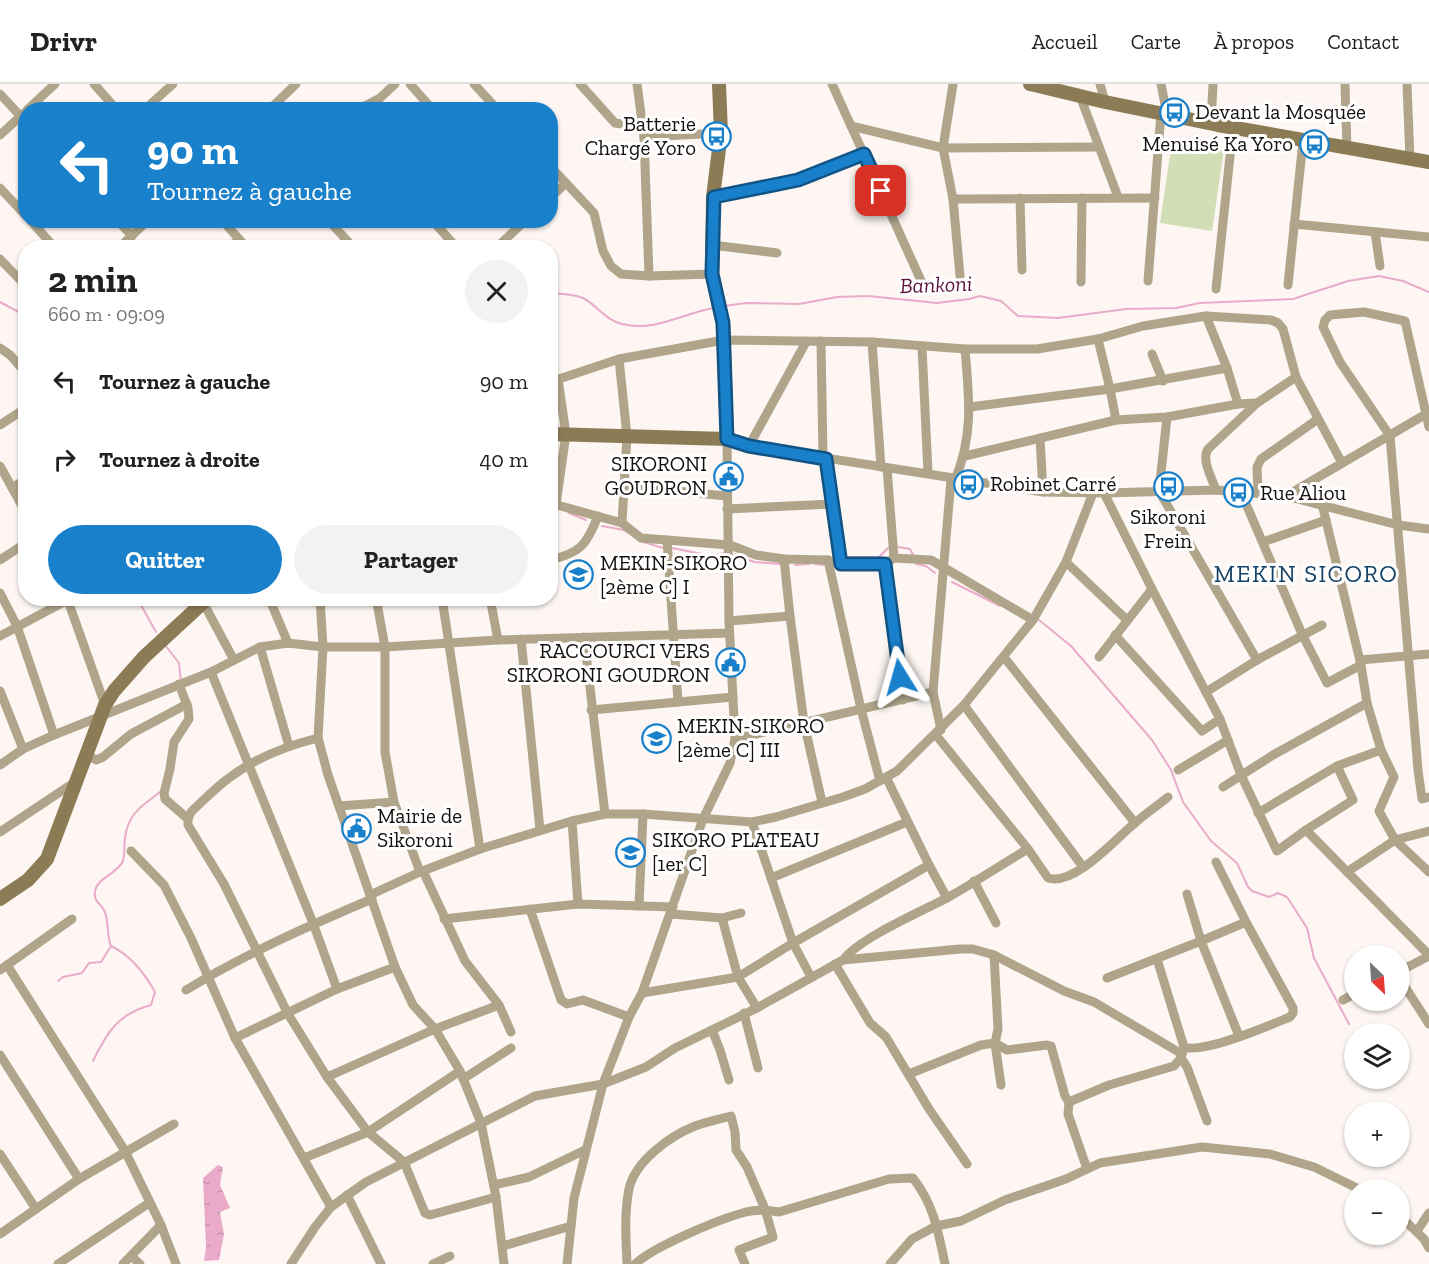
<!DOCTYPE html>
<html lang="fr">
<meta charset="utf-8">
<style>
:root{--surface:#fff;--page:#f2f2f2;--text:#202124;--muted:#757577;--line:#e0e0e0;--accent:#1980cb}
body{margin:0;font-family:"Zilla Slab",serif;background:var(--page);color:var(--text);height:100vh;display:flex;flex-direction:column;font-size:22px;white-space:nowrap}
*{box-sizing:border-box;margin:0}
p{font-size:20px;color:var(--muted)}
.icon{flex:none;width:33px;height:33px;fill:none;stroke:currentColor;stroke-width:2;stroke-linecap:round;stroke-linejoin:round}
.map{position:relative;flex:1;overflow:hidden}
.drawer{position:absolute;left:18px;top:156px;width:540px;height:366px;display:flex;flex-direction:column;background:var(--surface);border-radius:24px;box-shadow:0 2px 4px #0004}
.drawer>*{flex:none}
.banner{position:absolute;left:18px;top:18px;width:540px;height:126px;border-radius:24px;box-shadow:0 2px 4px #0004;background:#1980cb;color:#fff;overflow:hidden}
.needle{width:39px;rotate:155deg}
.controls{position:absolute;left:1344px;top:861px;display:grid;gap:12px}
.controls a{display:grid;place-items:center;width:66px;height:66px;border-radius:50%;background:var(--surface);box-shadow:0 2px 4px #0004;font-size:30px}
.pin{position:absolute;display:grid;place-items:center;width:51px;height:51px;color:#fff;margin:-26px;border-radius:12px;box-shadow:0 3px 9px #0006}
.me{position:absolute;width:66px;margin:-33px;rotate:352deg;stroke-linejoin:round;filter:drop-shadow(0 0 4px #0008)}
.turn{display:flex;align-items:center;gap:21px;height:126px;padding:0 30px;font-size:27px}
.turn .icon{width:78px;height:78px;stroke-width:2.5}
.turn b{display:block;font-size:42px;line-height:51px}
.round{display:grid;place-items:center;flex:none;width:63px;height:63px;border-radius:32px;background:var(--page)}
.head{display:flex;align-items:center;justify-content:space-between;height:102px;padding:0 30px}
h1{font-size:36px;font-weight:800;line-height:45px}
.action{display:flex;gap:12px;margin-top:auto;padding:12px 30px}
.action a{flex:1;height:69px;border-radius:36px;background:var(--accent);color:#fff;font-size:24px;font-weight:800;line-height:69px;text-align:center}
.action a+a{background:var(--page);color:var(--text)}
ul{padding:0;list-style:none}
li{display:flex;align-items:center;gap:18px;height:78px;padding:0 30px}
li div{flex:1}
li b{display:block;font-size:22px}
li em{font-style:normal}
header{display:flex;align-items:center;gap:36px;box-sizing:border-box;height:84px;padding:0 30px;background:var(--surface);border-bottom:2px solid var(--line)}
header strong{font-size:28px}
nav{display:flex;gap:33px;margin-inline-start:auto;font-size:21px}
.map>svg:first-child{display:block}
.pitch{fill:#d2deb6}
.water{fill:url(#water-ripples)}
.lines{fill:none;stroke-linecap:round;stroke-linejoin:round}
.stream{stroke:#eaabcb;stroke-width:2}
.street{stroke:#b0a58b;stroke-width:9}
.secondary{stroke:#8c7c56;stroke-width:14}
.route-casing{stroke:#105384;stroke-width:15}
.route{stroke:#1980cb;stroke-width:10}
.labels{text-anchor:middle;stroke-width:6;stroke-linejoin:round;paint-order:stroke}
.poi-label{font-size:21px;fill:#14100e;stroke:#fff;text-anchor:start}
.water-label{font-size:22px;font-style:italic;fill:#5b1340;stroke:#fff}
.quarter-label{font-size:24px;letter-spacing:1.5px;fill:#144166;stroke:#fff}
</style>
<header>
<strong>Drivr</strong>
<nav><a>Accueil</a><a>Carte</a><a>À propos</a><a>Contact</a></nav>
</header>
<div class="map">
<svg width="1429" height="1180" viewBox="0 0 1429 1180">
<defs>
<pattern id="water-ripples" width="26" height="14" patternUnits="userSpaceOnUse" patternTransform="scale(1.5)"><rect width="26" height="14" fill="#eaabcb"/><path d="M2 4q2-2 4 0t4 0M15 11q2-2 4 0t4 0" fill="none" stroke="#c892ad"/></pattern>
</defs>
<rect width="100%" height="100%" fill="#fdf6f2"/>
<path class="pitch" d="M1172 58 1224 66 1212 147 1160 139Z"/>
<path class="water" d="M218 1081 223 1083 220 1101 230 1124 220 1128 224 1150 219 1176 204 1177 206 1163 203 1094Z"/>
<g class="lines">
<g class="stream">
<path d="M550 209C561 210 573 210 583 214 597 221 605 236 622 240 654 248 682 230 713 224"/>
<path d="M0 218 26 232"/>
<path d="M725 222 746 219 799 220 837 213 868 212 937 219 969 215 980 212 1001 217 1018 232 1058 234 1126 225 1176 224 1200 219 1293 215 1348 197 1379 192 1403 197 1429 208"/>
<path d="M569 429 586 436"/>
<path d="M602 442 624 446 628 449"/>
<path d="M643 458 663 464"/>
<path d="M898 463 910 465 913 471"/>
<path d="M672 464 712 472 724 469"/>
<path d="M735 470 754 478 780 480"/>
<path d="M846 473H879L888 464"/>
<path d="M815 480 824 481"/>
<path d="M916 480 926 482 935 489"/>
<path d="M795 481 809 480"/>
<path d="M952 498 1000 522"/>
<path d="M137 514 156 548"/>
<path d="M1039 536 1071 562 1152 656 1171 686 1183 718 1211 757 1237 779 1248 803 1252 807 1269 813 1278 809 1287 813 1307 844 1314 874 1349 940"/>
<path d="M165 561 179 579 181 598"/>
<path d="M58 897 63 893 82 889 89 879 101 878 111 862C106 851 110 838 104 826 100 819 93 817 95 807 97 794 118 789 123 777 125 770 124 760 125 754 128 729 142 722 160 708"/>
<path d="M93 977C107 948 118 930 151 921L155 908C145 890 130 871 111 862"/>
</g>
<g class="street">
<path d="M94 0 117 26"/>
<path d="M410 0 433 26"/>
<path d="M474 0 498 26"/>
<path d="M580 0 615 39 622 40 643 38"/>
<path d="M637 0 644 53 649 192"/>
<path d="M832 0 923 201"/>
<path d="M953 0 943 64 953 115 960 192"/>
<path d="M1100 0 1105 18"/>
<path d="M1161 0 1167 31"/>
<path d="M1345 0 1347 65"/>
<path d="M1407 0 1410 75"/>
<path d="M0 10 26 38"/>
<path d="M1080 12 1118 113"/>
<path d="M27 26 55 0"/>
<path d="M144 26 173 0"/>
<path d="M269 26 296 0"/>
<path d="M357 26 380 14 395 0"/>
<path d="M1211 39 1213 0"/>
<path d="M851 42 943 64 1099 63"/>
<path d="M0 51 24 29"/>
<path d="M644 53 721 49"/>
<path d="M550 82 594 129 603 167 611 182 621 190 649 192 712 190"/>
<path d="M0 104 26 132"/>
<path d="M713 113 798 96 864 70"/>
<path d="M550 114 566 99"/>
<path d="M1020 114 1022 186"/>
<path d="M953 115 1155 114"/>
<path d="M30 136 55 164"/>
<path d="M117 136 132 152"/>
<path d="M222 136 247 164"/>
<path d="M328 136 354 164"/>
<path d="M432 136 457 164"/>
<path d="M1294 140 1429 153"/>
<path d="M1375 148 1380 182"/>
<path d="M712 161 777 169"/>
<path d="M119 164 148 136"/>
<path d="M229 164 239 155"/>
<path d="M496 164 526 136"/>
<path d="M0 175 26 202"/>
<path d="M1148 197 1161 29"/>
<path d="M1081 198 1082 114"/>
<path d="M1288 201 1303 57"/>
<path d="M1216 205 1233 43"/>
<path d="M550 239H551"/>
<path d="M1098 255 1110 305 1116 336"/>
<path d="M821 257 823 374"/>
<path d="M872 258 881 383"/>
<path d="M922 263 928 389"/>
<path d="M0 264 10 271 26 289"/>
<path d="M1152 270 1163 297"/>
<path d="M619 275 627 352 622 439"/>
<path d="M1227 284 1238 320 1257 319"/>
<path d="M550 298 619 275 724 256 872 258 965 265H1037L1098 255 1143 242 1206 232 1271 236 1278 239 1283 245 1296 293 1342 379"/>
<path d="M970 323 1110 305 1227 284 1206 232"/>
<path d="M1167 333 1159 407 1257 576"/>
<path d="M0 341 26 324"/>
<path d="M1429 343 1405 237 1364 228 1330 231 1325 236 1323 243 1340 278 1390 352 1418 686 1422 715 1429 713"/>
<path d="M1040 354 1043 408"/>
<path d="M749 362 806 258"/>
<path d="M965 372 1116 336 1167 333 1238 320"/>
<path d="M826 375 841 480"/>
<path d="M0 382 26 429"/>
<path d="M887 384 894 474"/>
<path d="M955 396C974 350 969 313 965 265"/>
<path d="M625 402 726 412"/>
<path d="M12 404 26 395"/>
<path d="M1216 406C1212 394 1201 376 1208 365L1257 319 1296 293"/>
<path d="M1240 406 1302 550 1327 599 1361 581"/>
<path d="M1258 408 1257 383 1261 375 1318 335"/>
<path d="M1104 409 1152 505 1220 635 1241 691 1277 767 1306 746 1353 716 1337 682"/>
<path d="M1286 412 1426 330"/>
<path d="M550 419 622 439 641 454 730 461 756 471 784 475 828 476 841 480H885L894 474 931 476 1033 536"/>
<path d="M556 420 566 350 558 295"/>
<path d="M1322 420 1361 581 1367 619 1381 666 1394 693 1379 727 1395 756 1429 788"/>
<path d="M727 425 832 420"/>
<path d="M667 456 678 618"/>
<path d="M1263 458 1326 436"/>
<path d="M784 475 790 532 804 639 822 718"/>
<path d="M0 476 26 459"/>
<path d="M550 476C581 469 587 460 598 432"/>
<path d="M828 476 861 625 880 697"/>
<path d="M1066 478 1127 536"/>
<path d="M885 480 903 616"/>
<path d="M0 509 17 542 54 651"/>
<path d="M67 514 105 621"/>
<path d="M269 514 288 559"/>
<path d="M320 514 323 563 318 654 328 691 370 811 420 788 480 765 572 737 605 730H643L752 738 776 733 843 713 865 705 897 687 964 621 1033 536 1066 478 1093 409"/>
<path d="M376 514 385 563V668L394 718 420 788"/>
<path d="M442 514 480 765"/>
<path d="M490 514 498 556"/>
<path d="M204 520 234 576"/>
<path d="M729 537 790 532"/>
<path d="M1115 551 1202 647 1220 635"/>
<path d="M0 552 71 514"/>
<path d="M584 553 605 730"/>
<path d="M521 555 540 746"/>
<path d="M260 563 289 662"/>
<path d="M1004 573 1135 739"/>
<path d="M1099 573 1152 505"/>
<path d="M1360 576 1429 570"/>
<path d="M211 588 313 839 337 905"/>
<path d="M179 600 188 624 189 635 174 658 170 685 164 709 165 715 188 735"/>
<path d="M0 607 23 665"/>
<path d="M1206 608 1257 576 1322 541"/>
<path d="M964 621 1083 783"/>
<path d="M591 626 733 613"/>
<path d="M941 646 933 608 951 395"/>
<path d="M936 651 1028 765 1048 794C1075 802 1115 755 1135 739 1145 730 1157 722 1168 713"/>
<path d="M318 654C286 662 255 674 229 694 215 704 203 717 191 728L188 735V741L224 800 288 930 327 993 368 1048 404 1078 425 1129 430 1131 496 1113"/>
<path d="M735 655 933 608"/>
<path d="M86 670 96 676 103 673 131 650 187 620"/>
<path d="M0 681 23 665 54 651 211 588 260 563 288 559 323 563H385L498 556 729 549"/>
<path d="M1178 686 1228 656"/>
<path d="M886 693 929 781"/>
<path d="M1223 703 1273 671 1367 619"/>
<path d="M339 722 394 718"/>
<path d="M1258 729 1337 682 1381 666"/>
<path d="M572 737 578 820"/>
<path d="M752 738 793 859 811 893"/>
<path d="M1306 746 1429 871"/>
<path d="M0 748 75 698"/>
<path d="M131 767 164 801 191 854 235 954 331 1123"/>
<path d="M1216 778 1246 838 1201 857 1239 952"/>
<path d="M423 787 465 877 499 921 511 948"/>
<path d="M1347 788 1395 756 1429 747"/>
<path d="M771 794 907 738"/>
<path d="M974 797 996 839"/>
<path d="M370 811 395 883 413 921 435 945 460 987 481 1039 496 1113 504 1180"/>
<path d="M639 822 643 730"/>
<path d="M530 825 561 916 567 920 583 916 629 933"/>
<path d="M671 830 722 834 741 829"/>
<path d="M722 834 738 893 757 924"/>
<path d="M444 835 578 820 673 823"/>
<path d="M1157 875 1184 963"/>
<path d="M843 876 960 865H973L994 871 1064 907 1094 918 1182 970 1181 974 1187 983 1207 1037"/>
<path d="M835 880 870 939 886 953 929 1025 967 1080"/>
<path d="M7 881 125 1067 161 1141 176 1180"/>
<path d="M0 886 72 835"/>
<path d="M1400 887 1429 872"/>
<path d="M1107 894 1201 857 1187 810"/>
<path d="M1400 895 1429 940"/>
<path d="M186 906C245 870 308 842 372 815"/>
<path d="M642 909 738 893 793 859 929 781 947 814"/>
<path d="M1343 916 1354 910"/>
<path d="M744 929 758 984"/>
<path d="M712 946 720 966 729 996"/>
<path d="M235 954 337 905 395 883"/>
<path d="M995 959 1007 966 1047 961 1051 962 1065 1012 1069 1018 1068 1030 1087 1085"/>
<path d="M995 959 1001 1001"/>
<path d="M1182 970 1184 963C1204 970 1268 942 1290 933L1293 929V924L1246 838"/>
<path d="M0 971 79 1095"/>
<path d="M909 990 981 961 995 959 998 945 994 871"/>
<path d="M327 993 435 945 499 921"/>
<path d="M463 995 511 964"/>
<path d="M1069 1018 1109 1001 1174 982 1181 974"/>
<path d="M0 1070 36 1125"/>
<path d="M304 1074 368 1048 460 987"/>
<path d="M494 1101 529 1093 585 1066"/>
<path d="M347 1111 381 1180"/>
<path d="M1400 1132 1424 1155 1429 1164"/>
<path d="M1417 1147 1429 1129"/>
<path d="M0 1150 79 1095 174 1040"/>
<path d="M503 1162 571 1142"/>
<path d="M131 1172 140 1180"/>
<path d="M58 1180 149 1119"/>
<path d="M123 1180 161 1141"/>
<path d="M291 1180 315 1143 331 1123 366 1098 535 1012 603 1000 646 983 675 964 757 924 843 876C860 854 918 829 945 815 973 800 1000 781 1028 765"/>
<path d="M433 1180 450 1172"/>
<path d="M567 1180 574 1114 603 1000 629 933 642 909 703 735 730 679 735 655 729 537 727 355 749 362 1043 408 1104 409 1216 406 1286 412 1398 441 1429 445"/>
<path d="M627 1180C626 1155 624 1130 629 1105 635 1077 670 1052 695 1042 706 1038 719 1035 731 1032L735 1048 736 1066 747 1083 765 1125 773 1153 739 1166 745 1180"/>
<path d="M635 1180C655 1162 719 1135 746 1128 757 1125 767 1126 779 1128L889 1095 913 1094C934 1121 938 1147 945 1180"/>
<path d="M890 1180 912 1155 936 1142 961 1137 1005 1116 1066 1095 1100 1079 1202 1063 1270 1070 1314 1083 1361 1106"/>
</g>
<g class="secondary">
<path d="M1030 0 1105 18 1218 41 1429 78"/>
<path d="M550 350 727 355 723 239 712 190 713 113 721 49 719 0"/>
<path d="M0 815 28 796 47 775 105 621 114 607 144 573 208 514"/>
</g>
</g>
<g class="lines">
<defs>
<path id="route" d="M881 107 864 70 798 96 714 113 712 190 723 239 727 355 749 362 826 375 841 480H885L900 593"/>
</defs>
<use href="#route" class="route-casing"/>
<use href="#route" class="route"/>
</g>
<defs>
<symbol id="bus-ring" viewBox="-11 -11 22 22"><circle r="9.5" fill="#fff" stroke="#1980cb" stroke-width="1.5"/><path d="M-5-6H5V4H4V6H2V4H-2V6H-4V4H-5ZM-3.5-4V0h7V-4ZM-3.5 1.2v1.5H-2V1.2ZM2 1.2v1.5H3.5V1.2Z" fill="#1980cb"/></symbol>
<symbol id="civic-ring" viewBox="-11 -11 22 22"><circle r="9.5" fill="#fff" stroke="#1980cb" stroke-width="1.5"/><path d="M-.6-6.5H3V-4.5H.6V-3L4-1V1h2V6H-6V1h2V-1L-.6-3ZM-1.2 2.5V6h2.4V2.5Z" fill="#1980cb"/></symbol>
<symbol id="school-ring" viewBox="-11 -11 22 22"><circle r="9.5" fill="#fff" stroke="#1980cb" stroke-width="1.5"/><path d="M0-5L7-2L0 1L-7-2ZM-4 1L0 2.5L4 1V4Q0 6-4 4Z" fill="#1980cb"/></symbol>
</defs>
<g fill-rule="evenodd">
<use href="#bus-ring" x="1158" y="12" width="33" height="33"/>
<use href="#bus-ring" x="700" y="36" width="33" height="33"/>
<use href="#bus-ring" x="1298" y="44" width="33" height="33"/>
<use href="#civic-ring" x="712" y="376" width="33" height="33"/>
<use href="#bus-ring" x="952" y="384" width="33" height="33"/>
<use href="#bus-ring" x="1152" y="386" width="33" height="33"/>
<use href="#bus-ring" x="1222" y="392" width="33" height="33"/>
<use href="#school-ring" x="562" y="474" width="33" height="33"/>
<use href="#civic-ring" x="714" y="562" width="33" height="33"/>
<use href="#school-ring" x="640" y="638" width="33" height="33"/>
<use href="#civic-ring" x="340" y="728" width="33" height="33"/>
<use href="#school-ring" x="614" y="752" width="33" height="33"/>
</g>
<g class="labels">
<g class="poi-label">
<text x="1195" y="35">Devant la Mosquée</text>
<text x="696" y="47" text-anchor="end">Batterie<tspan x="696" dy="24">Chargé Yoro</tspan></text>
<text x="1293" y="67" text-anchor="end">Menuisé Ka Yoro</text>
<text x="707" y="387" text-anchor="end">SIKORONI<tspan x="707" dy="24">GOUDRON</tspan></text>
<text x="990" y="407">Robinet Carré</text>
<text x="1260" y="416">Rue Aliou</text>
<text x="1168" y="440" text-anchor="middle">Sikoroni<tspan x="1168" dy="24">Frein</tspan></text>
<text x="600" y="486">MEKIN-SIKORO<tspan x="600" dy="24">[2ème C] I</tspan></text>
<text x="710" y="574" text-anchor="end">RACCOURCI VERS<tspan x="710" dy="24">SIKORONI GOUDRON</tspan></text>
<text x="677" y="649">MEKIN-SIKORO<tspan x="677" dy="24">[2ème C] III</tspan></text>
<text x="377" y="739">Mairie de<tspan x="377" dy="24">Sikoroni</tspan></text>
<text x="652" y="763">SIKORO PLATEAU<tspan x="652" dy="24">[1er C]</tspan></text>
</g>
<g class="water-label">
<text transform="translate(936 200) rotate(-2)" y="8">Bankoni</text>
</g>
<g class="quarter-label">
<text x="1306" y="498">MEKIN SICORO</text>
</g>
</g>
</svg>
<div class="controls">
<a><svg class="needle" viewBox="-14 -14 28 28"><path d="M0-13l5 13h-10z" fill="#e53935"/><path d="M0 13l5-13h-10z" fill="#757577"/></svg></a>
<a><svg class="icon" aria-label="layers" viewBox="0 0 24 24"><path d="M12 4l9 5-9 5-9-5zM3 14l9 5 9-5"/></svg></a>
<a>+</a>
<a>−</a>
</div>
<div class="pin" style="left:881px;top:107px;background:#d93025"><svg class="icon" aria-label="arrive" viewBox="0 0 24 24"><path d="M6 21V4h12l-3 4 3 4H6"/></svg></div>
<svg class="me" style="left:900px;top:593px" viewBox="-20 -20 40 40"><path d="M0-17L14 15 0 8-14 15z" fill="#1980cb" stroke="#fff" stroke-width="4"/></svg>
<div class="banner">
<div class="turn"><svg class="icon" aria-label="left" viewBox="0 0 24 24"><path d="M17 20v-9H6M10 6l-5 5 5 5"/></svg><div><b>90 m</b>Tournez à gauche</div></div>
</div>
<section class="drawer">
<div class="head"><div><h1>2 min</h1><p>660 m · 09:09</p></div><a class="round"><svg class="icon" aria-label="close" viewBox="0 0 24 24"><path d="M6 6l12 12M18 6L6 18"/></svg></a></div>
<ul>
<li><svg class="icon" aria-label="left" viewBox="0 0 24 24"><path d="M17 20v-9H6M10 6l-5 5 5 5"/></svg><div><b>Tournez à gauche</b></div><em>90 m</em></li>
<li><svg class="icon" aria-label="right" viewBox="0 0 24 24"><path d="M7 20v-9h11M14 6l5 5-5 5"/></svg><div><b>Tournez à droite</b></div><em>40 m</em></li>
</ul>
<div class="action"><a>Quitter</a><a>Partager</a></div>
</section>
</div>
